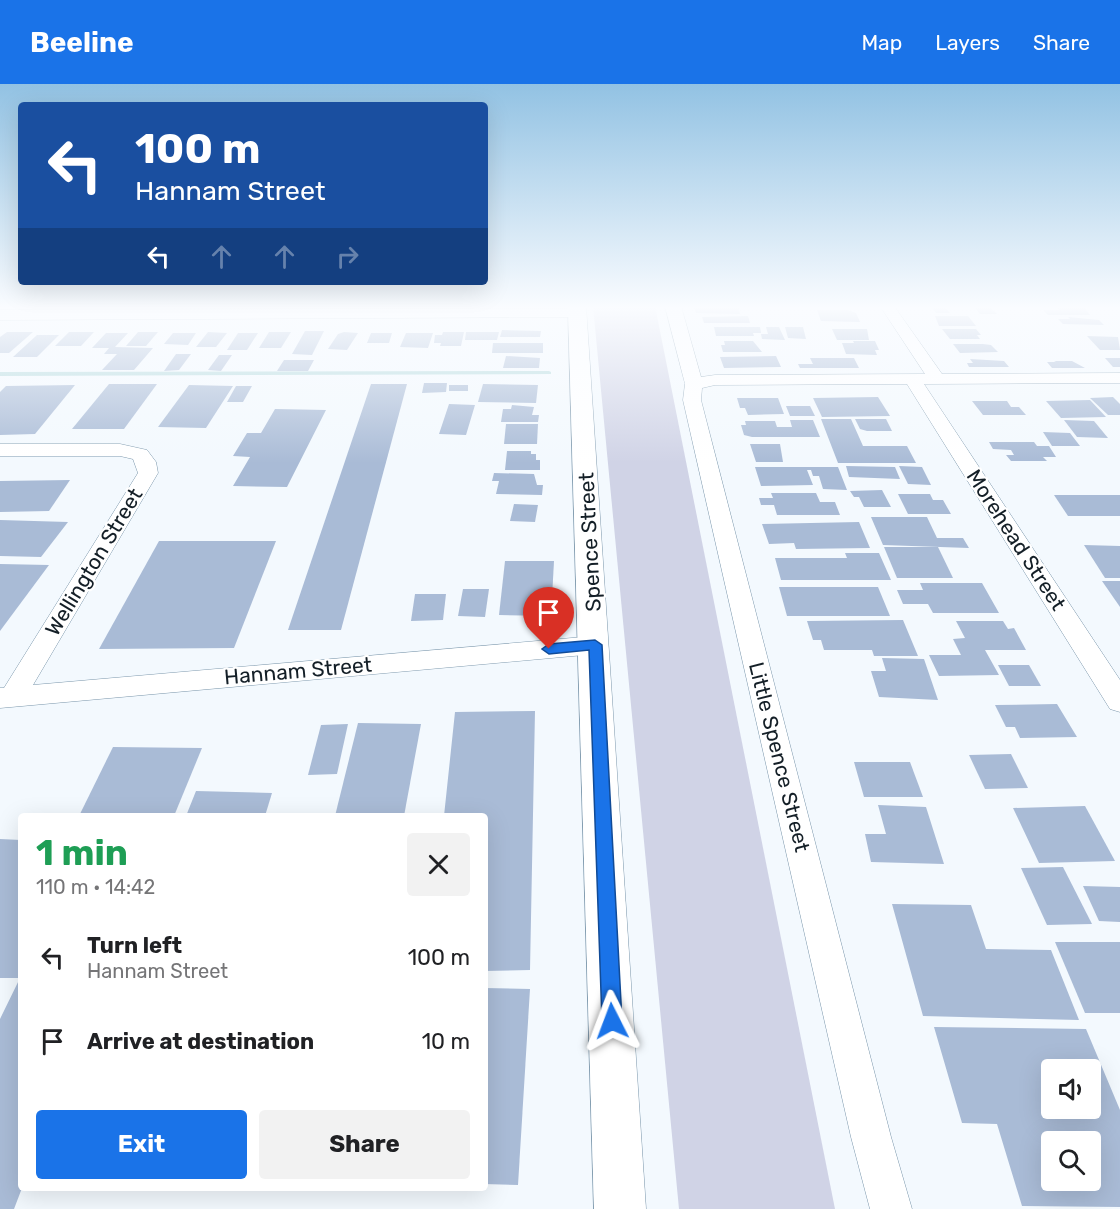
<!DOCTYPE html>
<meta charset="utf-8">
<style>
:root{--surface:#fff;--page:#f2f2f2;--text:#202124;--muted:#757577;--accent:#1a73e8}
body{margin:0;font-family:Rubik,sans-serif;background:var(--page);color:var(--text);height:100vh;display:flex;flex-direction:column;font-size:22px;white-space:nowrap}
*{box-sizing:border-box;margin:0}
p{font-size:20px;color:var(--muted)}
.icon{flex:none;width:33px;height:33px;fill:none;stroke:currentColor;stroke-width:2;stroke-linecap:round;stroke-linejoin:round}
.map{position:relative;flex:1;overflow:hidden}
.drawer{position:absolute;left:18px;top:729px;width:470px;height:378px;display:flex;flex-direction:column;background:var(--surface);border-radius:6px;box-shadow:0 6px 24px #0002}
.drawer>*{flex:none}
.hud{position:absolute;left:18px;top:18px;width:470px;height:183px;border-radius:6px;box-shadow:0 6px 24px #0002;background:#1a4fa0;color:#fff;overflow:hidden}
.tools{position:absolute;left:1041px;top:975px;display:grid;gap:12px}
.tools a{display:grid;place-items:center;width:60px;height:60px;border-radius:6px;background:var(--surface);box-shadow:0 6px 24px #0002;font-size:30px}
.pin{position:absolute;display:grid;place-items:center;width:51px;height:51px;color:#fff;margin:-62px -26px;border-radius:50% 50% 50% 0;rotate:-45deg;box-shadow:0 0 6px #0007}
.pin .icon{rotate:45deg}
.me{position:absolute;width:66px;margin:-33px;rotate:357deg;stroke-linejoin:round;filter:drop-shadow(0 0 4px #0008)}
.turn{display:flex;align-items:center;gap:21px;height:126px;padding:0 18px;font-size:27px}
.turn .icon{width:78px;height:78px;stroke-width:2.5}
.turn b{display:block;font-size:42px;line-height:51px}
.lanes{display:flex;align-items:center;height:57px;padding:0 18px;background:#0003;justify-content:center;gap:30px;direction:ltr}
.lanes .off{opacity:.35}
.round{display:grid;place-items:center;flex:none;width:63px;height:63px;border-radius:6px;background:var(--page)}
.summary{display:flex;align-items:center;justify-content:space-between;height:102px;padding:0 18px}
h1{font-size:36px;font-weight:700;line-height:45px;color:#1e9e55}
.primary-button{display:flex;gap:12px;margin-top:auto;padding:12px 18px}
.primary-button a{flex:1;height:69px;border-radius:6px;background:var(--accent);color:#fff;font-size:24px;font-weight:700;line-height:69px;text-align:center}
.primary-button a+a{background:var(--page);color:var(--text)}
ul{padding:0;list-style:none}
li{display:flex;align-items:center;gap:18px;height:84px;padding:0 18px}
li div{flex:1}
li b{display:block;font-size:22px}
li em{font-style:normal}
header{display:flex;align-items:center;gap:36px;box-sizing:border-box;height:84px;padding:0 30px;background:var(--accent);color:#fff}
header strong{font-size:28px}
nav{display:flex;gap:33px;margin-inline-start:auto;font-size:21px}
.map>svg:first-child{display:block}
.green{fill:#d0d3e6}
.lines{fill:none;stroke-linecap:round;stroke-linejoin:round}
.stream{fill:#b1d8db;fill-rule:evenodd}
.building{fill:#a9bbd6;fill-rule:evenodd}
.minor-casing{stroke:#7a96ab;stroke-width:1}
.tertiary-casing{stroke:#7a96ab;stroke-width:1}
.minor{fill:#fff;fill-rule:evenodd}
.tertiary{fill:#fff;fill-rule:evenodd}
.route{fill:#1a73e8;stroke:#114b97;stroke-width:1.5}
.labels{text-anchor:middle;stroke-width:4.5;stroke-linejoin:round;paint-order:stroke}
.street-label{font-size:21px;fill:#141f27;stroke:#fff}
</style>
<header>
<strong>Beeline</strong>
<nav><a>Map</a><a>Layers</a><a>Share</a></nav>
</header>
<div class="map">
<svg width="1120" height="1125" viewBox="0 0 1120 1125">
<rect width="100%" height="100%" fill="#f3f9fe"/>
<path class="green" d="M593 222H655L835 1125H679Z"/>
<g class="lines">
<path class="stream" d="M549 287 551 288V290L0 292V288Z"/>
</g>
<g class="building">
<path d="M738 222 740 230 696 229 694 223Z"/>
<path d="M931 222H944L950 229H936Z"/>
<path d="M1056 223H1084L1090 231H1048L1043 226H1059Z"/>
<path d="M975 224H991L997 230H980Z"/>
<path d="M817 226H848L856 229 860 238 821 237Z"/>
<path d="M748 232 750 239H704L702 233Z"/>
<path d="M935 232H968L976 242H939Z"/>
<path d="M1068 233 1099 236 1104 241 1063 240 1058 235H1070Z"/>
<path d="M714 243H760L761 249H753L754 252H716Z"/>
<path d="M766 243H779L785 256 762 255 761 250H768Z"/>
<path d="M785 243H803L806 255 788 254Z"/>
<path d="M832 245H867L869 256H837Z"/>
<path d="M942 245H976L981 251H977L980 255H950Z"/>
<path d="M502 246 541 247 540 253H500Z"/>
<path d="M305 247H324L312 271 292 270Z"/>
<path d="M7 248H33L9 269H0V253Z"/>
<path d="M69 248H94L81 262H55Z"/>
<path d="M138 248H158L146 262H126Z"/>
<path d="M208 248 227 249 216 263H196Z"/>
<path d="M269 248H291L281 264H259Z"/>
<path d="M344 248 358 249 347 266 328 265 338 250Z"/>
<path d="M443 248H464L461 262H440L441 259H434L435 251H442Z"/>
<path d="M466 248H499L497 256H465Z"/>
<path d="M106 249H128L115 263 153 264 134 286H102L117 270H104L109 264H92Z"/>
<path d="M173 249H196L188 261 164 260Z"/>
<path d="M238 249H258L247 266H227Z"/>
<path d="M371 249H392L389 259H367Z"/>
<path d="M406 249H433L428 264 400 263Z"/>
<path d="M37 251H59L37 273H13Z"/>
<path d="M1087 252 1118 253 1120 266H1100Z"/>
<path d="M724 257H753L762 268H723L721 261H725Z"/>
<path d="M853 257H875L879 266H875L877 271 846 270 842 259H854Z"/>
<path d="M493 259H543V269H492Z"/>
<path d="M953 260H983L991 261 998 268 960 269Z"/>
<path d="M176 270H191L179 286 164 287Z"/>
<path d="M219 271H232L221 287 208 286Z"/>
<path d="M506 272 540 274 539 284H503Z"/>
<path d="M776 272 781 283 724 284 720 273Z"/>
<path d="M810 274H854L859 284H800L798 280H813Z"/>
<path d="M1105 274H1120V283H1113Z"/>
<path d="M970 275 1004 277 1009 283H969L967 279H973Z"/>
<path d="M284 276H314L308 287H277Z"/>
<path d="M1054 277H1072L1085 284H1052L1047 278H1056Z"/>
<path d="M424 299H447L446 308 422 309Z"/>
<path d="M109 300H157L124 345H72Z"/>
<path d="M371 300H407L341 546H288Z"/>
<path d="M483 300 538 301 536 319 478 318Z"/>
<path d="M75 301 35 350 0 351V308L6 302Z"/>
<path d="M189 301 233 302 206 344 158 343Z"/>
<rect x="449" y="301" width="19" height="6"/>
<path d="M236 302H252L243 318H227Z"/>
<path d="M878 313 890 332 822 333 813 314Z"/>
<path d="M1113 313 1120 320V331H1108L1090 314Z"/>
<path d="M737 314H778L784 330 748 331 745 324H740Z"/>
<path d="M1090 316 1106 333 1061 334 1046 317Z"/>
<path d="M972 317H1007L1011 323H1019L1026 331H983Z"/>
<path d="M449 320 475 321 466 351 439 350Z"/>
<path d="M512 321 534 323 532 331H539L538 338H501L503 325H511Z"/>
<path d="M786 322H810L815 332H790Z"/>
<path d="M275 325 326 326 287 403 233 402 250 373 233 372 247 349H261Z"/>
<path d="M821 335H851L863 362H907L916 379H838Z"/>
<path d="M855 335H886L892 347H867L860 345Z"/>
<path d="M790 336H813L820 353H752L744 351 741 341H746L745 337H775L777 343H792Z"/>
<path d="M1064 336 1094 337 1108 354 1077 353Z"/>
<path d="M506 340H538L537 360H504Z"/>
<path d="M1043 348 1070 349 1080 362H1052Z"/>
<path d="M989 358H1034L1037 362H1049L1056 373H1043L1047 377H1011L1006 371H1014L1011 366 993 365Z"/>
<path d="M750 360H780L783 378H756Z"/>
<path d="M507 367H531V370H536V376H540V386H505Z"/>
<path d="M846 382 895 383 900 395 849 393Z"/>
<path d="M899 382 922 383 931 401 908 400Z"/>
<path d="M755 383H838L847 406 823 405 819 392H813L811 386H807L813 401 761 402Z"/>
<path d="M494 389 534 390 537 401H543L542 411 496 410 499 397H492Z"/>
<path d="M70 396 49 427 0 428V397Z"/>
<path d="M882 406 891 423H864L859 413H854L850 407Z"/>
<path d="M771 409H816L820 418H835L840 431H777L774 421H761L759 414H773Z"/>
<path d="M898 410H930L933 416H943L951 430H908Z"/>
<path d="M1054 411H1120V432H1068Z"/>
<path d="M514 420 538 421 535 438 510 437Z"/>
<path d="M871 433H927L937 454H963L969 464 883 461Z"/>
<path d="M0 436 68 438 41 473 0 472Z"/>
<path d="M859 438 870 464 796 465 794 459 769 460 762 440Z"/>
<path d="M159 457H276L234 564 99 565Z"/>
<path d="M1084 461 1120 462V494H1105Z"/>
<path d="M884 463H938L953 494H897Z"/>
<path d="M845 469H879L891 496H781L775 474H847Z"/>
<path d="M505 477H554L551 532 499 531Z"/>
<path d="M0 480 49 481 0 547Z"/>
<path d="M1102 497H1120V523Z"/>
<path d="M920 499H982L999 529H933L928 520H903L897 506H923Z"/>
<path d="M779 503H878L890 532H787Z"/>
<path d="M463 505H489L485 533 458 532Z"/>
<path d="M415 510H446L443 536 411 537Z"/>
<path d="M903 536 918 572H874L872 566H824L821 556H813L807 537Z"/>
<path d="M956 537H1003L1008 545 1014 544 1026 566H985L999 591 939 592 929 571H961L953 555 965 554Z"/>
<path d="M882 574 924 575 938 616 879 613 871 587H886Z"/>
<path d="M998 581H1029L1041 602H1009Z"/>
<path d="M1057 620 1077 653 1020 654 1015 643H1006L995 621Z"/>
<path d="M535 627 530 886 484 887V732H444L455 628Z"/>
<path d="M358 639 421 640 404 732H335Z"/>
<path d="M348 640 337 690 308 691 321 641Z"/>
<path d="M113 663 202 664 174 732H79Z"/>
<path d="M1011 670 1028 704 985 705 969 671Z"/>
<path d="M854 678H910L923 713H864Z"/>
<path d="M196 707 272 709 265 732H186Z"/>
<path d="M878 721 926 723 944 780 871 778 865 750H886Z"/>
<path d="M1085 722 1115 777 1039 779 1013 724Z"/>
<path d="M0 755 21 756 22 1104 14 1125H0V935L20 894H0Z"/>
<path d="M1063 783 1092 840 1047 841 1021 784Z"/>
<path d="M1083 802 1120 803V838L1099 837Z"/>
<path d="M892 820 971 821 986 865 1051 866 1079 936 923 932Z"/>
<path d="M1055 858H1120V929H1085Z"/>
<path d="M484 904 530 905 518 1101 484 1100Z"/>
<path d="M934 943 1086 945 1120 1026V1123L1022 1122 997 1040 962 1039ZM1052 986H1090V1024H1052ZM1052 1058H1090V1096H1052Z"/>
</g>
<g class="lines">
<defs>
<g id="minor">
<path d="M665 222H681L701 293 715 291 925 290 880 222H894L942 290 1120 289V299L924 300 1120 596V628L1110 625 907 300 715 301 702 304 701 316 891 1053 912 1125H870L851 1053 683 316 685 300Z"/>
<path d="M577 225 582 227 585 230 582 233 0 236V226Z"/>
<path d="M0 360H120L147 366 156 378 158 389 33 601 595 552 604 555 608 561 604 567 595 570 0 624V604H4L138 389 133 375 120 372H0Z"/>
</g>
<path id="tertiary" d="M568 222H586L646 1125H594Z"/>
</defs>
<use href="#minor" class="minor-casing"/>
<use href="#tertiary" class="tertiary-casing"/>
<use href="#minor" class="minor"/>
<use href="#tertiary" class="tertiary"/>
</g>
<linearGradient id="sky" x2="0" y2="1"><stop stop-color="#92c2e3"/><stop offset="0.59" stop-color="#fafcff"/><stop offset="1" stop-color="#fafcff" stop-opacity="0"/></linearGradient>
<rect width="1120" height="379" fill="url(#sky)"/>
<path class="route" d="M595 556 602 561 622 937 619 944 612 947 605 944 602 937 589 566 549 570 542 565 549 560Z"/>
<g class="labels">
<g class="street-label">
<text transform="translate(1016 456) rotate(57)" y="7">Morehead Street</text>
<text transform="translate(590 458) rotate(-93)" y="7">Spence Street</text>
<text transform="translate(94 478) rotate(-59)" y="7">Wellington Street</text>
<text transform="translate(298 587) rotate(-5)" y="7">Hannam Street</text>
<text transform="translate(779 673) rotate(76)" y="7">Little Spence Street</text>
</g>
</g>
</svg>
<div class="tools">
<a><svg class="icon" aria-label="sound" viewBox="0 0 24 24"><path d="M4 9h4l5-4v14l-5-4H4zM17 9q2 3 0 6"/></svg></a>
<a><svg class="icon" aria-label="search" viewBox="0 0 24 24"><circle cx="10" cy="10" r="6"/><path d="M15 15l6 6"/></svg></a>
</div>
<div class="pin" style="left:549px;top:565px;background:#d93025"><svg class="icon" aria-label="arrive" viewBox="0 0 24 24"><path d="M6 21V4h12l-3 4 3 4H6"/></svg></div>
<svg class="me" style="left:612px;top:937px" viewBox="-20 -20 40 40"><path d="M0-17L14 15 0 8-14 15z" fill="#1a73e8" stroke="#fff" stroke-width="4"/></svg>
<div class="hud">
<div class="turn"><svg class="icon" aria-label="left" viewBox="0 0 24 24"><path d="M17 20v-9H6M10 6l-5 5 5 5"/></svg><div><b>100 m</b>Hannam Street</div></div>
<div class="lanes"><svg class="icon" aria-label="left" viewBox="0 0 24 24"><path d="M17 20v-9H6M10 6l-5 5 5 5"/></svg><svg class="icon off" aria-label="ahead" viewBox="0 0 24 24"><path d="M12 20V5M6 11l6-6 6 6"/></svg><svg class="icon off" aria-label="ahead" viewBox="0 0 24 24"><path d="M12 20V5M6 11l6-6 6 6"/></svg><svg class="icon off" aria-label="right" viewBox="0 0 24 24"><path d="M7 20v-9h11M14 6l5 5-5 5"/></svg></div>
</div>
<section class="drawer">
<div class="summary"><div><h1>1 min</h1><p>110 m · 14:42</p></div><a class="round"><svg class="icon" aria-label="close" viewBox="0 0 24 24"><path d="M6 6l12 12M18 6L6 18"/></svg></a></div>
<ul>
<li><svg class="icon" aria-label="left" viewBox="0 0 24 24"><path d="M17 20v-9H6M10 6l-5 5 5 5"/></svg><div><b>Turn left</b><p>Hannam Street</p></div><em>100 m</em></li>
<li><svg class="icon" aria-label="arrive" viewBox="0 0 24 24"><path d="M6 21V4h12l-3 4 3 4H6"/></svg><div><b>Arrive at destination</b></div><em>10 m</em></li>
</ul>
<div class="primary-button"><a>Exit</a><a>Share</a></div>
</section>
</div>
